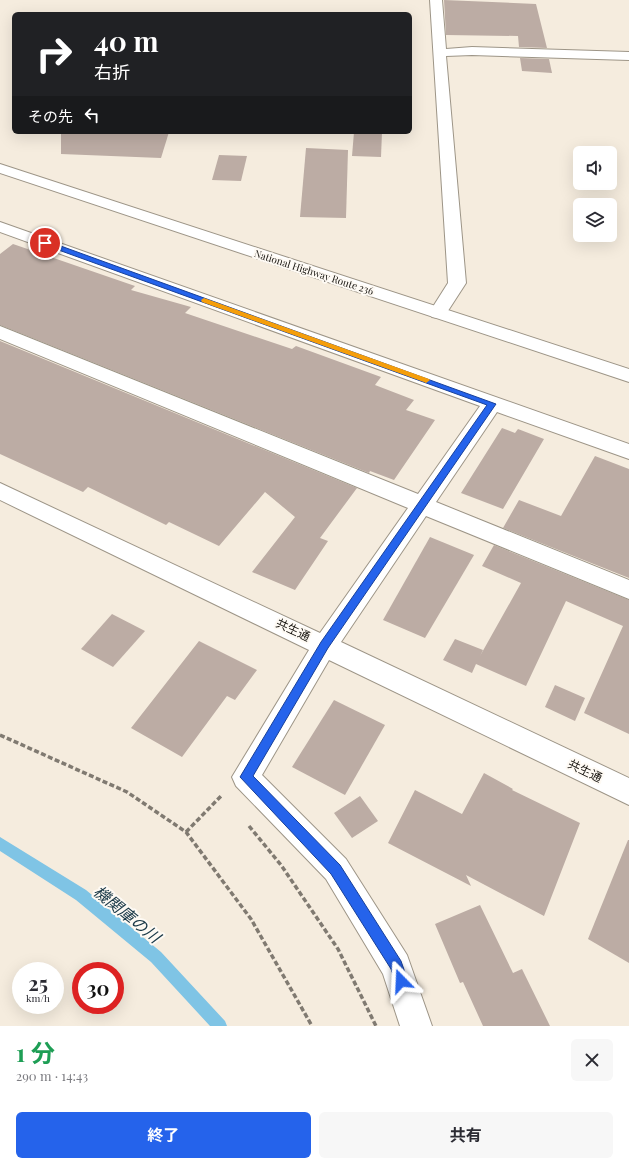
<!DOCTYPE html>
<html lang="ja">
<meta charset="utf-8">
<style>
:root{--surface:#fff;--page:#f7f7f7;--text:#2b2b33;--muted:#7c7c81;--accent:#2563eb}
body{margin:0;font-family:"Playfair Display","Noto Sans JP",serif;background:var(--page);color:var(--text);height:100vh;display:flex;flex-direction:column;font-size:15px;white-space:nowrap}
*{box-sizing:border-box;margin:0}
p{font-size:13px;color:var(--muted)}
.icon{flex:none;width:22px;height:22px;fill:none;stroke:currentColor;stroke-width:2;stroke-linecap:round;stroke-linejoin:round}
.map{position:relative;height:1026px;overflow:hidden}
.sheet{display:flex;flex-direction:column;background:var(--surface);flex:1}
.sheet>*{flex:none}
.hud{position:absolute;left:12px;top:12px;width:400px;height:122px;border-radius:6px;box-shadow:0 4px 16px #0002;background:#202124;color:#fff;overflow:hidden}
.fabs{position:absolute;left:573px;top:146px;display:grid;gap:8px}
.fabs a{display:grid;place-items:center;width:44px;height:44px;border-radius:6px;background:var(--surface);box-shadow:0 4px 16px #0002;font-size:20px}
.speed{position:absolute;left:12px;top:962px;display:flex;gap:8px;font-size:20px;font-weight:700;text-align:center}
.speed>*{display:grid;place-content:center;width:52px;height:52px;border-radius:50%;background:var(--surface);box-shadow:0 4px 16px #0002;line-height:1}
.speed small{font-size:10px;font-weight:400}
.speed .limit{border:6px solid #d22;background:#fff;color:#111}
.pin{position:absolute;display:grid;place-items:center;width:34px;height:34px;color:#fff;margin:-17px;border:2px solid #fff;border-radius:50%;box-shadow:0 1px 4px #0007}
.me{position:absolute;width:44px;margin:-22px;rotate:339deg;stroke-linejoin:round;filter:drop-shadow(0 0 3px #0008)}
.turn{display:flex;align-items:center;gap:14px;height:84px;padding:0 16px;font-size:18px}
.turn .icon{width:52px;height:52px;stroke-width:2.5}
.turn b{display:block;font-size:28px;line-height:34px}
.then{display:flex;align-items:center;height:38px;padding:0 16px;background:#0003;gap:8px;font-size:15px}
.round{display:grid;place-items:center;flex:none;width:42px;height:42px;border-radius:6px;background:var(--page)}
.head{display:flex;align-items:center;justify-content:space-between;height:68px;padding:0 16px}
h1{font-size:24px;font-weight:700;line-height:30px;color:#1e9e55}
.primary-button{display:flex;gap:8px;margin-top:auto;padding:8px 16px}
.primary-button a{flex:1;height:46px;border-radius:6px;background:var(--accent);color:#fff;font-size:16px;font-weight:700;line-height:46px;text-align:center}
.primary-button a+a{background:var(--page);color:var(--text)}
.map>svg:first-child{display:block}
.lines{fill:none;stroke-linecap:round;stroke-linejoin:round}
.stream{fill:#7fc4e5;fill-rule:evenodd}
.building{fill:#bcaca4}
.minor-casing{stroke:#9d9587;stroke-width:2}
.highway-casing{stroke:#9d9587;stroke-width:2}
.path{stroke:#807a71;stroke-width:3.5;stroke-dasharray:5 2.5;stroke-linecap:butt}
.minor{fill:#fff;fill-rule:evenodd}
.highway{fill:#fff;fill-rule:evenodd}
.route{fill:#2563eb;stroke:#184099}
.slow{fill:#f59e0b}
.labels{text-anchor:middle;stroke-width:4;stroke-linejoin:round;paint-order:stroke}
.far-street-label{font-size:10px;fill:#16130e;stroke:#fefaf4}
.street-label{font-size:12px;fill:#16130e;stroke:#fefaf4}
.near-water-label{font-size:16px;font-style:italic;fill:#183746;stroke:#fefaf4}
</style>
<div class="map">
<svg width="629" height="1026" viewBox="0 0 629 1026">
<rect width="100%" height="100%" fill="#f5ecde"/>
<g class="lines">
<path class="stream" d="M0 837 86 890 161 952 225 1021 227 1026H210L151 962 76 900 0 851Z"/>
</g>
<g class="building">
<path d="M444 0 536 4 547 48 519 47 518 36 446 35Z"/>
<path d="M520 58 549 59 552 73 522 71Z"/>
<path d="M61 132H169L161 158 61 154Z"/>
<path d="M354 132H382L381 157 352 156Z"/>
<path d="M306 148 348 150 346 218 300 217Z"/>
<path d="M219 155 247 156 241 181 212 180Z"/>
<path d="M13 244 135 286 131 290 191 307 185 313 292 349 296 346 381 377 375 385 414 400 406 410 435 420 394 480 370 471 369 473 0 325V254Z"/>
<path d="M0 341 357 488 320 538 328 541 295 590 252 572 295 517 265 492 219 546 169 522 166 525 88 487 83 492 0 454Z"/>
<path d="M502 428 515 433 518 429 544 439 503 509 461 493Z"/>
<path d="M595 456 629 469V578L503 528 519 500 561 516Z"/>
<path d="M430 537 474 555 425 638 383 620Z"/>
<path d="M494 545 629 600V734L584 713 623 626 566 601 526 686 476 664 472 673 443 660 455 639 483 650 480 656 521 583 482 566Z"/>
<path d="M112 614 145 631 113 667 81 649Z"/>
<path d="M199 641 257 670 235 700 227 696 182 757 131 728Z"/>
<path d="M555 685 585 698 575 721 545 707Z"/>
<path d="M334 700 385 725 345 795 292 767Z"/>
<path d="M484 773 513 789 512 790 580 823 544 916 466 875 471 886 388 843 415 790 462 814Z"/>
<path d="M360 796 378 821 352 838 334 813Z"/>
<path d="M628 840H629V963L588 939Z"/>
<path d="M480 905 513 973 522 969 550 1026H483L463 982 460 983 435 924Z"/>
</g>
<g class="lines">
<defs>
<g id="minor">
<path d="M430 0H442L446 49 472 47 629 52V60L472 55 446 56 466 283 444 317 438 318 432 317 429 313 448 283Z"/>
<path d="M0 222 629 444V459L497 412 436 502 629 580V599L426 516 341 642 629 778V805L329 660 262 775 346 859 407 955 432 1026H400L383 974 326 879 236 786 232 777 309 650 0 500V483L320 633 408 508 0 339V326L418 494 480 406 0 232Z"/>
</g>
<path id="highway" d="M0 164 629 369V382L0 173Z"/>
</defs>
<use href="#minor" class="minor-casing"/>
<use href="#highway" class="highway-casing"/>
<g class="path">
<path d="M0 735 127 792 186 832 251 919 312 1026"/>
<path d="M249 826 281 865 338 949 376 1026"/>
<path d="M186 832 222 795"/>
</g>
<use href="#minor" class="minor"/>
<use href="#highway" class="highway"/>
</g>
<path class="route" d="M42 241H47L496 404 328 648 253 776 340 865 401 961 408 981 406 985 401 987 396 985 391 969 331 874 240 777 321 642 487 405 42 244Z"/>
<path class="slow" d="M204 298 429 379 430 380 426 383 424 382 202 302 201 300Z"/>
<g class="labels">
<g class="far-street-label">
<text transform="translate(314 272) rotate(18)" y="4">National Highway Route 236</text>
</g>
<g class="street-label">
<text transform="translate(293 630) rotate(25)" y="4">共生通</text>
<text transform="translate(585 771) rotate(26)" y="4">共生通</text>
</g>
<g class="near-water-label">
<text transform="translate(127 914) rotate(39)" y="6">機関庫の川</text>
</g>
</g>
</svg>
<div class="fabs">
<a><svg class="icon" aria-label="sound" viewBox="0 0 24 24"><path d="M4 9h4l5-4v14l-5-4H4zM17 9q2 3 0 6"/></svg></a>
<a><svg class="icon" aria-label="layers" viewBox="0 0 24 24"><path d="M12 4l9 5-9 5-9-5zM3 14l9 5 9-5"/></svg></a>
</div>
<div class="speed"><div>25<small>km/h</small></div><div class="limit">30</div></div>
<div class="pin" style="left:45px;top:243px;background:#d93025"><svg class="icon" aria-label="arrive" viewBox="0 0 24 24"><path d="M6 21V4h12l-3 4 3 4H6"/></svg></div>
<svg class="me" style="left:401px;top:981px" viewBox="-20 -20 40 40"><path d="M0-17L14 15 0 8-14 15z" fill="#2563eb" stroke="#fff" stroke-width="4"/></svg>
<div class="hud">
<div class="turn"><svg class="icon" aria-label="right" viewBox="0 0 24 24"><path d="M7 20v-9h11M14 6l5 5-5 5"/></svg><div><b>40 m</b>右折</div></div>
<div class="then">その先<svg class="icon" aria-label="left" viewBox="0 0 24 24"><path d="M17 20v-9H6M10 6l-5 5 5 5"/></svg></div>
</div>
</div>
<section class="sheet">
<div class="head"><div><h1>1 分</h1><p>290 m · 14:43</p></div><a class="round"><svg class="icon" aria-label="close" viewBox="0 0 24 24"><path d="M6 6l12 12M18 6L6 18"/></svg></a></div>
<div class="primary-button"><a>終了</a><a>共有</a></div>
</section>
